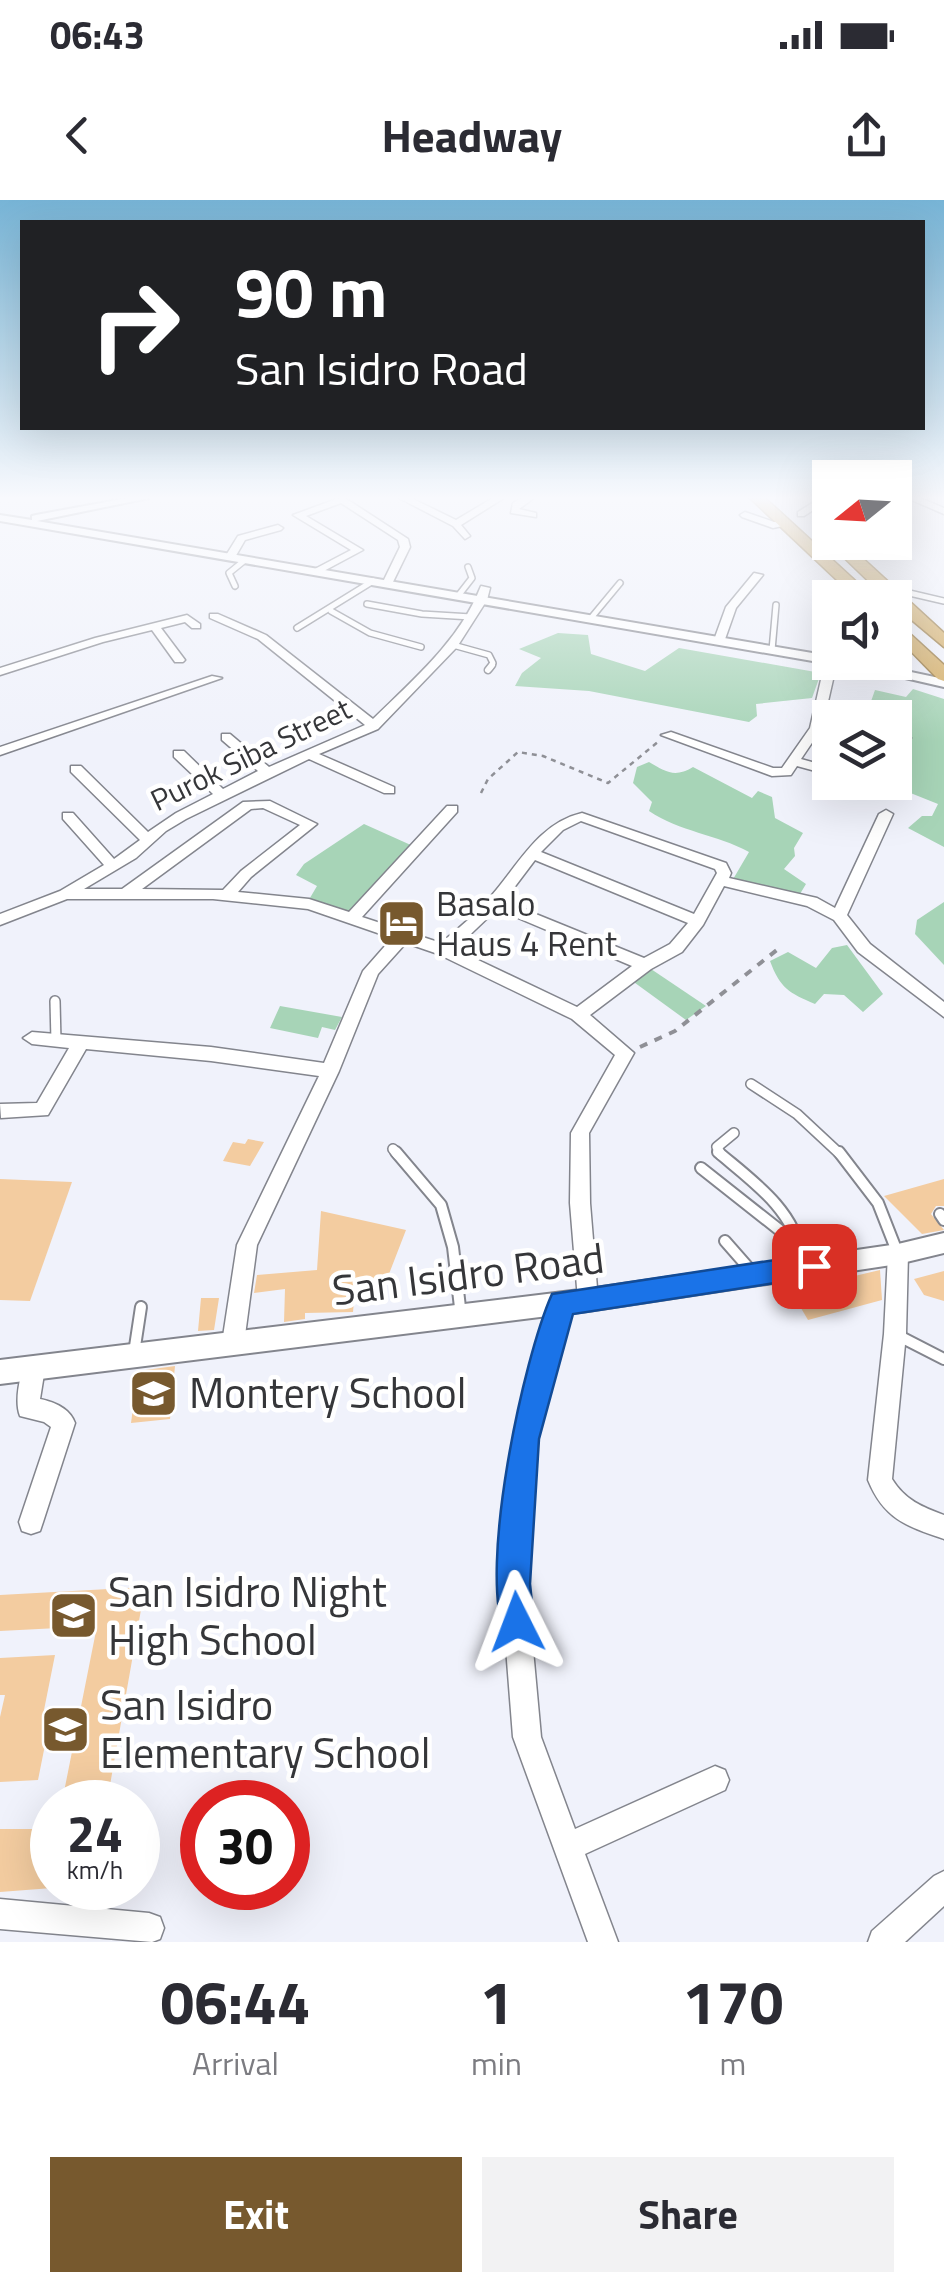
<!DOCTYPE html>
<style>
:root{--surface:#fff;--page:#f2f2f3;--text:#2b2b33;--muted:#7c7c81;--accent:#77592e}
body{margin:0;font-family:"Titillium Web",sans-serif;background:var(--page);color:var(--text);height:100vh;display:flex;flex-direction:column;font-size:38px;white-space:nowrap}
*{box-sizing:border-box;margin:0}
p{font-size:32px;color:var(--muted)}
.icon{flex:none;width:55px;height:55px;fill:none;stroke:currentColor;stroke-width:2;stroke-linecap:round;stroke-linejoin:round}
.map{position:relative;height:1742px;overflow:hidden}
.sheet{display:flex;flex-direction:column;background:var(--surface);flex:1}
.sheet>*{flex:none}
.guide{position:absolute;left:20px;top:20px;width:905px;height:210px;border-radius:0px;box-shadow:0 10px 40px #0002;background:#202124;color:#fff;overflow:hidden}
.needle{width:65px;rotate:252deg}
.fabs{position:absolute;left:812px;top:260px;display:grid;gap:20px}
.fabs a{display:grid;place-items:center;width:100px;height:100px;border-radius:0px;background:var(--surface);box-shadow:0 10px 40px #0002;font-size:50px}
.speed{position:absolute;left:30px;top:1580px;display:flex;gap:20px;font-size:50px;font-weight:700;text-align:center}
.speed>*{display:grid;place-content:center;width:130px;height:130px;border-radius:50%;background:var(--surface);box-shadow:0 10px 40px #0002;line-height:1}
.speed small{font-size:25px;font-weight:400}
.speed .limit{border:15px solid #d22;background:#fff;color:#111}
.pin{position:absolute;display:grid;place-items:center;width:85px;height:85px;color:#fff;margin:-42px;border-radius:20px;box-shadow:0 5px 15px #0006}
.me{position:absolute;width:110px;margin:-55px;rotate:357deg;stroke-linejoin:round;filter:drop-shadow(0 0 8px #0008)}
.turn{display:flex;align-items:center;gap:35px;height:210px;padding:0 50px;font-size:45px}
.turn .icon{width:130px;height:130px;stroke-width:2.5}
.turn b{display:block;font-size:70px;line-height:85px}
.eta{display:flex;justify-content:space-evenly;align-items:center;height:170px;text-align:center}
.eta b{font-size:60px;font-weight:700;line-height:70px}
.cta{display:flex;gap:20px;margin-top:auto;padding:20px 50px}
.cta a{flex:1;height:115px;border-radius:0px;background:var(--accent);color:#fff;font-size:40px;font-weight:700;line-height:115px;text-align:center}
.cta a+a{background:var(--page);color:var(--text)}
.status{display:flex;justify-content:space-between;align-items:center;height:70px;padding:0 50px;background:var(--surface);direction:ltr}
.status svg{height:28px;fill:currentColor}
header{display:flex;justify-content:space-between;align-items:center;height:130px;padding:0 50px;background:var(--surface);font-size:45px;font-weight:700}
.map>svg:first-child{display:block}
.green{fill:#a7d4b7}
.building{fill:#f3cca0}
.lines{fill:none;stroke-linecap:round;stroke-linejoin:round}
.service-far3-casing{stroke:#83858d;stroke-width:8}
.service-far2-casing{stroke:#83858d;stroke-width:9}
.service-far1-casing{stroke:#83858d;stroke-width:12}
.service-casing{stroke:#83858d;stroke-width:14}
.minor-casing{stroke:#83858d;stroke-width:3}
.tertiary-casing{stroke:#83858d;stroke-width:4}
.trunk-casing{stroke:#957438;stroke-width:3}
.path-far1{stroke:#8f9096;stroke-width:2.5;stroke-dasharray:5 5;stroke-linecap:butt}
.path{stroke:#8f9096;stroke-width:4;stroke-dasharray:8 8;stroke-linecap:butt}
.service-far3{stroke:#fff;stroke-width:5}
.service-far2{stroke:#fff;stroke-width:6}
.service-far1{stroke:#fff;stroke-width:9}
.service{stroke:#fff;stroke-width:10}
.minor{fill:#fff;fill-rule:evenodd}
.tertiary{fill:#fff;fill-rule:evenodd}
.trunk{fill:#d3ab60;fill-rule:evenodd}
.route{fill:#1a73e8;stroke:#114b97;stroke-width:2.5}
.labels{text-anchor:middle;stroke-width:9;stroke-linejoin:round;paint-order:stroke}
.far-street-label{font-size:30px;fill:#353639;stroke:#fff}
.poi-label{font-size:35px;fill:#353639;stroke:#fff;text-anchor:start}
.near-street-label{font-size:42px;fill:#353639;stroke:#fff}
.near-poi-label{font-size:42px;fill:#353639;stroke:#fff;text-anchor:start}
</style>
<div class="status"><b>06:43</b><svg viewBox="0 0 49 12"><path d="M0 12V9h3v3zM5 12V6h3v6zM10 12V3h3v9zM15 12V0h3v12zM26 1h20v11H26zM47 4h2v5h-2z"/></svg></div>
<header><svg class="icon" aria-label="back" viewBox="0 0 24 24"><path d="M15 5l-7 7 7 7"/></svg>Headway<svg class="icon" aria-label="share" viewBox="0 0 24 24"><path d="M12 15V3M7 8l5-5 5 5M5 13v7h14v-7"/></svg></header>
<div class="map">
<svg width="944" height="1742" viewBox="0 0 944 1742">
<rect width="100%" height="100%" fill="#f0f2fb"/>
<g class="green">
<path d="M558 433 588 435 591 454 645 471 679 448 821 473 812 498 756 504 757 516 749 522 589 491 515 486 522 473 541 458 519 449Z"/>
<path d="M913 489 944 499V647L908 628 922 616H932L938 604 893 586 896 581 895 518H843L845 501 869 507 875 490 906 497Z"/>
<path d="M649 562C666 572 675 578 693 567L752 598 758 591 772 597 775 618 803 633 794 648 795 656 784 669 806 684 800 694 732 681 749 652C716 634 680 632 649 611L652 602 633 583 637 567Z"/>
<path d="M364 624 413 646 351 716 307 703 317 686 296 675 304 664Z"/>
<path d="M944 702V765L915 734 917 720Z"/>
<path d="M847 745 883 794 863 812 844 795 824 794 815 804C789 793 780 788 770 761L788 752 816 768 832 748Z"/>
<path d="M648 767 706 806 686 820 631 780Z"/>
<path d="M280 806 342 817 335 830 322 827 318 838 270 828Z"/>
</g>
<g class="building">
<path d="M248 939 264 942 250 966 223 961 233 942 245 944Z"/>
<path d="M0 979 72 982 30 1101 0 1100Z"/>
<path d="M944 979V1006H936L931 1014 944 1030 922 1034 884 996Z"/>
<path d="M321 1011 406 1030 377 1105 354 1101 353 1112 305 1113V1119L284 1122 285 1089 254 1093 257 1075 317 1070Z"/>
<path d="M880 1070 882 1100 808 1120 791 1091Z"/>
<path d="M944 1071V1101L924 1095 914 1079Z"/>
<path d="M201 1098H219L214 1130 198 1131Z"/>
<path d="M175 1166 170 1219 131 1223 138 1171Z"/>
<path d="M145 1387 107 1602H62L97 1426 0 1431V1395Z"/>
<path d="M55 1455 44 1510H52L38 1580 0 1582V1517L5 1495H0V1458Z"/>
<path d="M0 1629H52V1688L0 1692Z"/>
</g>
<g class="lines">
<defs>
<g id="service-far3">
<path d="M235 386 229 373 245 360"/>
<path d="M888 388 944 401"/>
<path d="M458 396 472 378 468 367"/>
<path d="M367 404 422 414 471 417"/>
<path d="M331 411 370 433 421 447"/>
<path d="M591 418 620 383"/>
<path d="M297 428 373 381"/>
<path d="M453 445 489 455 493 463 490 468"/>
<path d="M772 450 776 405"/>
</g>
<path id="service-far2" d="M488 470 492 465"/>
<g id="service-far1">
<path d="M55 801 56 841"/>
<path d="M751 884 797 914 841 955"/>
<path d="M393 949 398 955"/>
<path d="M721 955 717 947 734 933"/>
</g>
<g id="service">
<path d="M396 952 441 1005 453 1047 461 1116"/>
<path d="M718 952C751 980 795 1010 801 1056"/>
<path d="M839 952 878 1003 898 1054"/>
<path d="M701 968 782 1032 803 1058"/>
<path d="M940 1014 944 1020"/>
<path d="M725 1041 754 1074"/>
<path d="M897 1135 944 1159"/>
<path d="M134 1153 141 1107"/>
</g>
<g id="minor">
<path d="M339 298H345L408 339 410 347 391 386 382 384 400 347 398 340 341 303 306 316 363 350 320 373 311 371 351 350 293 315Z"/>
<path d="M399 298H411L456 320 493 298H504L461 325 470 336 465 339 453 326Z"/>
<path d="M522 298H534L519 309 536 313V317L511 313 513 303Z"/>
<path d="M820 298 830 299 804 316H798V312Z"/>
<path d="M907 298H920L944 308V314Z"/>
<path d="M745 312 774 322 787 321 792 324 773 328 742 317 740 315Z"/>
<path d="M278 325 283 328 281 330 245 340 234 359 225 357 238 336Z"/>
<path d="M754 373 763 375 736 408 724 442H716L714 440 726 407Z"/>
<path d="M481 386 490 388 487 400 457 447 378 529 319 554 394 587V593H384L309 559 186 619 166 631 136 658 84 689H122L243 602 270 601 317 624 251 677 238 692 309 699 349 712 447 606H457V612L362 717 441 743C459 728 477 713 492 695 519 664 539 623 582 613L726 663 731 673 729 678 817 698 835 708 879 614 886 610 893 614 847 715 870 744 944 802V817L858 752 834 720 807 706 724 686 703 725 682 752 651 769 590 815 634 853 589 933 590 1003 598 1100 595 1107 588 1110 581 1107 578 1100 570 1003 571 933 615 855 572 819 438 754 406 743 378 774 339 871 257 1045 244 1143 241 1150 233 1153 225 1150 222 1143 237 1045 319 876 211 861 86 849 48 915 1 918 0 904 37 903 69 848 32 844 23 838 32 832 211 847 324 863 363 771 392 738 308 709 213 699H67L0 725V714L60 691 104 665 63 619V613H73L114 659 140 640 71 572V566H81L148 632 176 613 213 594 174 557V551H184L223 589 258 571 222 540V534H230L269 567 365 525 258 439 210 418V414H218L266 435 373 519C414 479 460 440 481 386ZM263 608 300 625 241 671 223 690 142 689 251 609ZM581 621 715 669 717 673 694 714 541 652 563 630ZM535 660 688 723 670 744 644 758 504 701ZM497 709 632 766 577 807 455 749Z"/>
<path d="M187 415 200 424V428H192L185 422 161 428 185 460 183 462H175L152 430 103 442 0 475V468L95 438Z"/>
<path d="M830 459V462H837L822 528 801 559 830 567V575L797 566 791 575 772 576 661 535 671 532 773 568H782L810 528 825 462Z"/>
<path d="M212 476 222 478 0 555V547Z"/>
<path d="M895 531 911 538 905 542 895 539Z"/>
<path d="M898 1045 905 1048 908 1054 906 1134 892 1279C905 1300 922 1307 944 1315V1339C906 1326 884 1319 868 1280L884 1134 888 1054 891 1048Z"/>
<path d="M562 1093 569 1096 572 1103 535 1239 527 1384 541 1537 575 1629 715 1566 725 1570 729 1580 725 1590 585 1654 618 1742H588L513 1537 501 1384 513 1239 552 1103 555 1096Z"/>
<path d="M34 1157 42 1160 45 1168 40 1199C55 1202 70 1209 75 1223L43 1322 40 1331 31 1334 22 1331 19 1322 51 1227 44 1222 20 1216C14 1201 20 1175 26 1160Z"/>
<path d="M944 1671V1706L905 1742H868L872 1731 934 1676Z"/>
<path d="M0 1699 149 1713 160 1717 164 1728 160 1739 152 1742 0 1729Z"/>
</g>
<g id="tertiary">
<path d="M128 298H149L37 321 830 456V462H835L830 464 0 321V315L32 320V316L36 315Z"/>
<path d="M836 462H864L944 479V487Z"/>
<path d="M944 1033V1053L898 1064 588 1111 0 1184V1160L588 1089 898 1044Z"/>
</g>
<g id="trunk">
<path d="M750 298H765L874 398H856Z"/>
<path d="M830 340 845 342 944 433V447L895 406V398H886L831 345Z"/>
<path d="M895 420 944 465V481L938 479 895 435Z"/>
</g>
</defs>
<use href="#service-far3" class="service-far3-casing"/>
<use href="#service-far2" class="service-far2-casing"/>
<use href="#service-far1" class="service-far1-casing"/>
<use href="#service" class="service-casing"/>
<use href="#minor" class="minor-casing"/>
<use href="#tertiary" class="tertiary-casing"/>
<use href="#trunk" class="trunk-casing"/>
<path class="path-far1" d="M481 593 488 579 518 552 543 556 608 583 659 541"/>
<path class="path" d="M640 847 675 831 778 749"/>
<use href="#service-far3" class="service-far3"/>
<use href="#service-far2" class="service-far2"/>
<use href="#service-far1" class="service-far1"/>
<use href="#service" class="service"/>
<use href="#minor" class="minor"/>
<use href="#tertiary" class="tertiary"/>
<use href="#trunk" class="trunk"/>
</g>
<linearGradient id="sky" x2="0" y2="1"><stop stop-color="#77b4d6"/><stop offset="0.55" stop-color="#f8f9fd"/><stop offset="1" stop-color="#f8f9fd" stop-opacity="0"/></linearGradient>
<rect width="944" height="542" fill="url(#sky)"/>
<path class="route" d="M814 1054 823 1057 827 1066 823 1074 814 1077 573 1114 539 1239 530 1384 534 1422 529 1434 517 1439 505 1434C478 1369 523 1159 552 1094Z"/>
<defs>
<symbol id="hotel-square" viewBox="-11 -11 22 22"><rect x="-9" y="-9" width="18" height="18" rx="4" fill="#77592e" stroke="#fff"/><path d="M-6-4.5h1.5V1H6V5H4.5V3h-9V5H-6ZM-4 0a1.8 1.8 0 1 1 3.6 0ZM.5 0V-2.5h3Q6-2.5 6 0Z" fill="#fff"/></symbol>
<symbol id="school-square" viewBox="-11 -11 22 22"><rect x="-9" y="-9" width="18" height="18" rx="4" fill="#77592e" stroke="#fff"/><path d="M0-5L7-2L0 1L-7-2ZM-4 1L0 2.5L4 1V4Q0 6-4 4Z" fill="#fff"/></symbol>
</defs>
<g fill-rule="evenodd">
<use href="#hotel-square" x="374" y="696" width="55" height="55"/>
<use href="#school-square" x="126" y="1166" width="55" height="55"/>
<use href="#school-square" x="46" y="1388" width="55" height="55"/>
<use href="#school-square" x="38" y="1502" width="55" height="55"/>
</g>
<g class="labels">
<g class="far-street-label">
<text transform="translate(251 555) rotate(-26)" y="10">Purok Siba Street</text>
</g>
<g class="poi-label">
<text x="436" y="716">Basalo<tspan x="436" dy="40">Haus 4 Rent</tspan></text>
</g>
<g class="near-street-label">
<text transform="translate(468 1074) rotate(-7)" y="15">San Isidro Road</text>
</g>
<g class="near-poi-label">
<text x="189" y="1208">Montery School</text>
<text x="108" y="1407">San Isidro Night<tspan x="108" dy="48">High School</tspan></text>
<text x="100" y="1520">San Isidro<tspan x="100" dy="48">Elementary School</tspan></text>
</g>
</g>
</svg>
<div class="fabs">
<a><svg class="needle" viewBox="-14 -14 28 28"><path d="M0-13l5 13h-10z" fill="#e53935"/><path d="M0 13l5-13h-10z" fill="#7c7c81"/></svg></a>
<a><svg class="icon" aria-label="sound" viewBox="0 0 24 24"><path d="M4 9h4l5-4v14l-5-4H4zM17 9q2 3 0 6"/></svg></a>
<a><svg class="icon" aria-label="layers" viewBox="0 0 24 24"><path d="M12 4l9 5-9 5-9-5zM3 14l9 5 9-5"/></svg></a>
</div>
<div class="speed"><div>24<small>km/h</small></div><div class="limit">30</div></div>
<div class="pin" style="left:814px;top:1066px;background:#d93025"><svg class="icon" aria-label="arrive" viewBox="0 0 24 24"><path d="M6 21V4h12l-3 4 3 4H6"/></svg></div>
<svg class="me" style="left:517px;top:1422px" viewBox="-20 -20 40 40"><path d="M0-17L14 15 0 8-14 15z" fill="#1a73e8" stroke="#fff" stroke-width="4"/></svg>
<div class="guide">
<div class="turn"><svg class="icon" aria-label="right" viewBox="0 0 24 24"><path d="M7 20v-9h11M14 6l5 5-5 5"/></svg><div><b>90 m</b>San Isidro Road</div></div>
</div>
</div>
<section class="sheet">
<div class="eta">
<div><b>06:44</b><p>Arrival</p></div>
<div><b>1</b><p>min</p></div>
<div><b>170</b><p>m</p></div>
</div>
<div class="cta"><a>Exit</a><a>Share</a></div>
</section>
